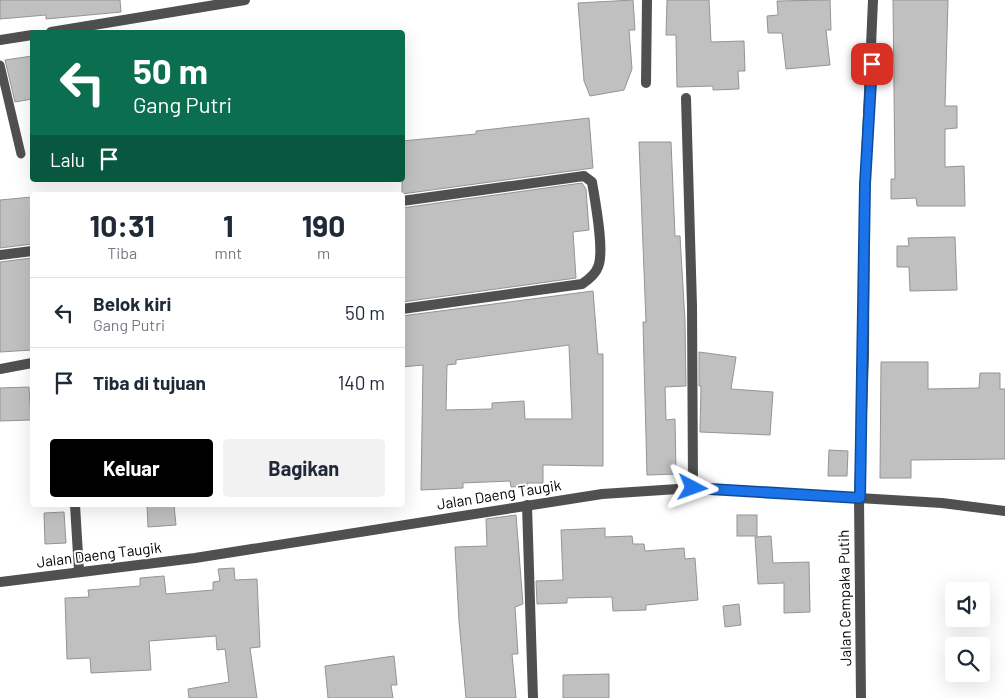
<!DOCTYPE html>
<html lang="id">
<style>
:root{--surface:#fff;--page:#f2f2f3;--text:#1f2937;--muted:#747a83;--line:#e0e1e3;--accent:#000}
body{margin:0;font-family:Barlow,sans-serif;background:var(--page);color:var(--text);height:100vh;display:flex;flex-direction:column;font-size:19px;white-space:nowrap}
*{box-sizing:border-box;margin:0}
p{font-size:16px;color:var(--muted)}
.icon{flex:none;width:28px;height:28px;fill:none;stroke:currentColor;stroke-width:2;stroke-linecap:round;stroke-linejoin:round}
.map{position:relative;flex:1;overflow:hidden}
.details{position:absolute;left:30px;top:192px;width:375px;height:315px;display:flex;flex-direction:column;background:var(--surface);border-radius:5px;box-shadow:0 5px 20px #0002}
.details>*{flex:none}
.banner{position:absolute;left:30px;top:30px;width:375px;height:152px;border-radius:5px;box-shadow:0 5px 20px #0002;background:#0b6e4f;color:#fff;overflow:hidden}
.buttons{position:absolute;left:945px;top:582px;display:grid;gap:10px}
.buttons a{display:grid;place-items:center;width:45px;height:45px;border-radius:5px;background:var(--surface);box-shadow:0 5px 20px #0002;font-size:25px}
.pin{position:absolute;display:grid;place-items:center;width:42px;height:42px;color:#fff;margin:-21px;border-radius:10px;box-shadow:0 2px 8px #0006}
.me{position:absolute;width:55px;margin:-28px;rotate:94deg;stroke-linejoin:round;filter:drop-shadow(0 0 4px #0008)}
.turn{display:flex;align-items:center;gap:18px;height:105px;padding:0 20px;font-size:22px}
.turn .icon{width:65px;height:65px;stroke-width:2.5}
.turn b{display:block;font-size:35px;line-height:42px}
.then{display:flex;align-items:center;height:48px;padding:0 20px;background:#0003;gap:10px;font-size:19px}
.eta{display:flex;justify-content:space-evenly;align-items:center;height:85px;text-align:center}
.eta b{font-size:30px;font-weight:700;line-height:35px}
.action{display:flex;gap:10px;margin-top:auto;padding:10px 20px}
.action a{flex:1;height:58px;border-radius:5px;background:var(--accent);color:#fff;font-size:20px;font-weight:700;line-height:58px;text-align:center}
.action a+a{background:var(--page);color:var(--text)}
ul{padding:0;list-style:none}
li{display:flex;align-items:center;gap:15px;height:70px;padding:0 20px;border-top:1px solid var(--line)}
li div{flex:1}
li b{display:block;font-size:19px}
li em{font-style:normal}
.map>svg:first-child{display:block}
.building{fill:#c0c0c0;stroke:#949494;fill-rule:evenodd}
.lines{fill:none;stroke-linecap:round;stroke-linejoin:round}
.lane{stroke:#505050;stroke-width:9}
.street{stroke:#505050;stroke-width:10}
.route-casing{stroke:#114b97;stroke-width:12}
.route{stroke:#1a73e8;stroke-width:9}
.labels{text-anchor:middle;stroke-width:4;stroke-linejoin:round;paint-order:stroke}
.street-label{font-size:15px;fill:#000;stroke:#fff}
</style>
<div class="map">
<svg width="1005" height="698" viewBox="0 0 1005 698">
<rect width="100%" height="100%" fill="#fff"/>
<g class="building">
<path d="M0 0H120L121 12 46 19V15L0 19Z"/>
<path d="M633 0 635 30H629L632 69 624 90 590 96 584 81 578 3Z"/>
<path d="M667 0H709L711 42 744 41 745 71H738L739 89 713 90V86L677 87 676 35H666Z"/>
<path d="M830 0 831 30H826L830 65 786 69 782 33H768L767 16 778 15 777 1Z"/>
<path d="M893 0H948L945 106H957V128L945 129V167L964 166 965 206H917L916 198 891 199V179H895Z"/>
<path d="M32 56V99L15 102 5 60Z"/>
<path d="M589 118 593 168 402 194V141L476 134V131Z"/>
<path d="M639 142H671L675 236H680L685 321 686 386 665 387 666 420 675 419 676 474 647 475 643 322H646Z"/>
<path d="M582 183 586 189 589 230 573 232 576 278 402 302V208Z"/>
<path d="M32 197V244L0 248V200Z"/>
<path d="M955 237 957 290 910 291 909 267H897V246H909L908 238Z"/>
<path d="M32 258V350L0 352V262Z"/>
<path d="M593 291 598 354H603V466L543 465V483H527V486L511 487 510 481 463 483V488L421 490 423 365 402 367V316ZM569 345 572 419H525L524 401 492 403V409L446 410 447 365 456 364V360Z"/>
<path d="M699 352 736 357 731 389 773 392 770 435 700 432 701 386H699Z"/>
<path d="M881 362H928V389L979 388 980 373H1000V389H1005V459L911 460V478H880Z"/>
<path d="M29 387 31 420 0 421V388Z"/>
<path d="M829 450 848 451 847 476H828Z"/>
<path d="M147 505H174L176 525 148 527Z"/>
<path d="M64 512 66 543 45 544 44 513Z"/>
<path d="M516 515 523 604 515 607 518 654H512L516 698H466L459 621 455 547 487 546 486 519Z"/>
<rect x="737" y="515" width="20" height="21"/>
<path d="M605 528V537L632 536 633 544H644L645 551 684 548 685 559 695 558 698 600 646 605V610L613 611 612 597 567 598V603L537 604 536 581 563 580 561 530Z"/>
<path d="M771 536 773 563 809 562 810 612 784 613V583L758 584 755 537Z"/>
<path d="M234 568 235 580 257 579 260 647 250 648 257 698H189L188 689 229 682 225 649 217 650 216 636 149 641 151 670 91 673 90 658 67 659 65 598 89 597 88 590 140 586V578L164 576 166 594 213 590V582L220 581 218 569Z"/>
<path d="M739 604 741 625 725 627 723 606Z"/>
<path d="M394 656 397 685H391L393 698H328L325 666Z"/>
<path d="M609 674V698H563V675Z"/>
</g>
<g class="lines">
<path class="lane" d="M0 65 21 154"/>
<g class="street">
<path d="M51 32 245 0"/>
<path d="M0 40 32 35"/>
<path d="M646 83 647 0"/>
<path d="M686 98 692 306 693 488"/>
<path d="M402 201 584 176 592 182C595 201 605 251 598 267 595 275 588 280 582 284L402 309"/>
<path d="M0 255 32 251"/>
<path d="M0 369 32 363"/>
<path d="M75 505 79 571"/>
<path d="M527 505 533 698"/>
<path d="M0 582 195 558 602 494 693 488 942 503 1005 511"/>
<path d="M861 698 859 498 864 356 865 184 873 0"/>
</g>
</g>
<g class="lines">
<defs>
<path id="route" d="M693 488 860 498 865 184 872 64"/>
</defs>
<use href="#route" class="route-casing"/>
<use href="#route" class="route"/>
</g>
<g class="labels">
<g class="street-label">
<text transform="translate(499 495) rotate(-9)" y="5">Jalan Daeng Taugik</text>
<text transform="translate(99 555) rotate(-7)" y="5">Jalan Daeng Taugik</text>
<text transform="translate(845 598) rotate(-91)" y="5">Jalan Cempaka Putih</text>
</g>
</g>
</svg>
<div class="buttons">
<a><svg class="icon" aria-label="sound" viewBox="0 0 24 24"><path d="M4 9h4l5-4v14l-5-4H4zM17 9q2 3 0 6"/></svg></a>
<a><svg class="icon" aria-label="search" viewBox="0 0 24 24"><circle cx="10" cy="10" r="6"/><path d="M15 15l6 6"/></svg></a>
</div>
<div class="pin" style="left:872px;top:64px;background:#d93025"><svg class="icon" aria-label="arrive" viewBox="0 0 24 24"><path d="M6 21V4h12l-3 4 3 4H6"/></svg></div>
<svg class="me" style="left:693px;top:488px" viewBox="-20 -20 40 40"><path d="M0-17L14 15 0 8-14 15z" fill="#1a73e8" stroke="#fff" stroke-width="4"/></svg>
<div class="banner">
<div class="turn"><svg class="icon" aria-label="left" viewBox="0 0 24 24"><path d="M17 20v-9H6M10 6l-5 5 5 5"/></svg><div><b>50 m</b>Gang Putri</div></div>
<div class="then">Lalu<svg class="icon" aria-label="arrive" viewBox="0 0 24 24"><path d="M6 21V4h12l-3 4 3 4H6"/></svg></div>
</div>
<section class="details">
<div class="eta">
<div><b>10:31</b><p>Tiba</p></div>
<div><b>1</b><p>mnt</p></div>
<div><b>190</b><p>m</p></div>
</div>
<ul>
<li><svg class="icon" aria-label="left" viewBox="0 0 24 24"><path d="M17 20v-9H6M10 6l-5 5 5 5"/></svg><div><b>Belok kiri</b><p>Gang Putri</p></div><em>50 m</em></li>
<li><svg class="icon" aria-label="arrive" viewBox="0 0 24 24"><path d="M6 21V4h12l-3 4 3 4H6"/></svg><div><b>Tiba di tujuan</b></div><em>140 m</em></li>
</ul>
<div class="action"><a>Keluar</a><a>Bagikan</a></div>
</section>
</div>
